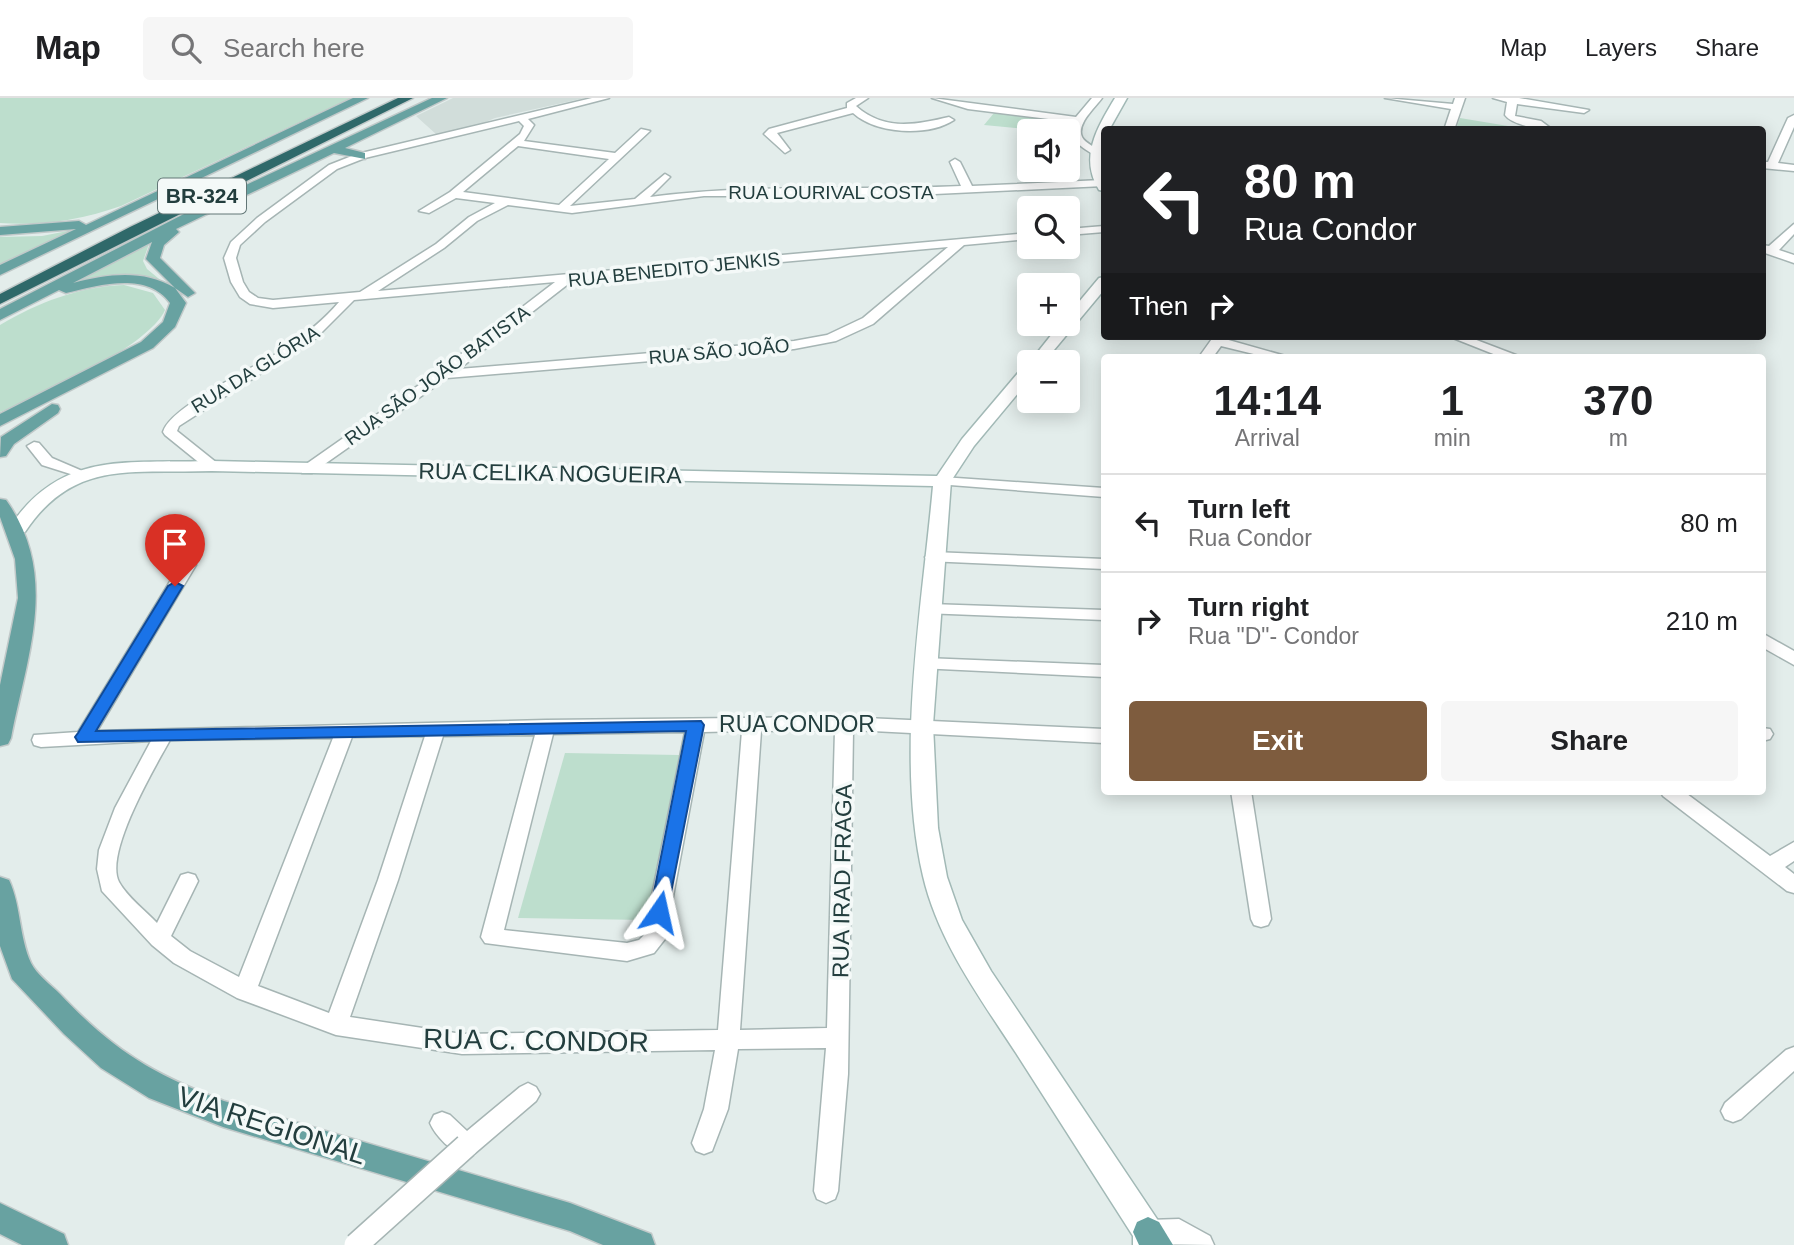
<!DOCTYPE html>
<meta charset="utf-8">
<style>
:root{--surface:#fff;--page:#f6f6f6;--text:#202124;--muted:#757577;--line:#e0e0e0;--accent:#7e5c3e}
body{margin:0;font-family:Arial,sans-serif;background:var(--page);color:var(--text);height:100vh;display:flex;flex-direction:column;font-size:26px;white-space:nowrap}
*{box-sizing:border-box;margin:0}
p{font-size:23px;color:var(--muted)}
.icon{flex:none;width:38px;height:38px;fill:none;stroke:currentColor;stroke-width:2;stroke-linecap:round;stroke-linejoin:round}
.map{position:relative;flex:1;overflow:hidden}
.details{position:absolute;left:1101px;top:256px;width:665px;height:441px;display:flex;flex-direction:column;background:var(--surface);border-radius:7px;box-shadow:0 4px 18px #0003}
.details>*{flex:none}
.guide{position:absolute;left:1101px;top:28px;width:665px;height:214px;border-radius:7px;box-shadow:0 4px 18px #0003;background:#202124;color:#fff;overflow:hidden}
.tools{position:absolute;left:1017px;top:21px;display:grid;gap:14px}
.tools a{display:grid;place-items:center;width:63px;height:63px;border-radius:7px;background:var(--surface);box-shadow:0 4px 18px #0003;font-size:35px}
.pin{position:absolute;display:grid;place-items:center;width:60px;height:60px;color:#fff;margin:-72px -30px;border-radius:50% 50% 50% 0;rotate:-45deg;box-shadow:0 0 7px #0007}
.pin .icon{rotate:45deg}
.me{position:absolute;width:77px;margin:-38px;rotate:11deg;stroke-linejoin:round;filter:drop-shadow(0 0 5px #0008)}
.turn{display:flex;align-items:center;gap:24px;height:147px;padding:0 28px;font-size:32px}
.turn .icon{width:91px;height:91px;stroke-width:2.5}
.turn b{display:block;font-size:49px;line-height:60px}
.then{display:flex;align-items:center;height:66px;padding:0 28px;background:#0003;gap:14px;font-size:26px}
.eta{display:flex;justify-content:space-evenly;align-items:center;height:119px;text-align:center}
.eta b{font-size:42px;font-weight:800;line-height:49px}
.action{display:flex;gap:14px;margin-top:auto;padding:14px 28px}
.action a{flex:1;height:80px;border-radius:7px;background:var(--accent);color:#fff;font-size:28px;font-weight:800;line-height:80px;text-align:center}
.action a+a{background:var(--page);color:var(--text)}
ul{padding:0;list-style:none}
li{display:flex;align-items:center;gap:21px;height:98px;padding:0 28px;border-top:2px solid var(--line)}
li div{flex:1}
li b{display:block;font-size:26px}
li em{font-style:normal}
header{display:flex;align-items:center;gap:42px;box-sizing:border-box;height:98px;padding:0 35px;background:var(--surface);border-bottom:2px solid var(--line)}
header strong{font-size:33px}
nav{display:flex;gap:38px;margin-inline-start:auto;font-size:24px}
.search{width:490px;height:63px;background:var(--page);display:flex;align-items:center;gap:18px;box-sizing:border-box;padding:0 24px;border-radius:7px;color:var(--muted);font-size:26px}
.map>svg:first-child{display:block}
.built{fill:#d1ddda}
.green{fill:#bddecd}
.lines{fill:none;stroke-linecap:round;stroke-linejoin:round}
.street-casing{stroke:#a6b5b4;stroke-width:3}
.secondary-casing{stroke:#a2b9b6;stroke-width:3}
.primary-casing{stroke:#c1c9c9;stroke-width:3}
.highway-casing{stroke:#c1c9c9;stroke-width:3}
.street{fill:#fff;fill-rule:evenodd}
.secondary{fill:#fff;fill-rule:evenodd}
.primary{fill:#68a2a1;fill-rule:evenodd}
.highway{fill:#2f696a;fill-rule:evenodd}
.street-bridge-casing{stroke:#a6b5b4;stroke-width:26;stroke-linecap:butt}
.street-bridge{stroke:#fff;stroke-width:23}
.route{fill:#1a73e8;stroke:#114b97;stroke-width:2}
.labels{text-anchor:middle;stroke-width:7;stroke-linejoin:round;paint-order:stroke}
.far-street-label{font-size:19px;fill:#233e3e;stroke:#f4f9f8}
.shield{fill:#f4f9f8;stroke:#627676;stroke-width:2}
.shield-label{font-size:21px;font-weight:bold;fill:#233e3e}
.street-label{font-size:23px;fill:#233e3e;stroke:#f4f9f8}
.near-street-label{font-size:28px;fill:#233e3e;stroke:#f4f9f8}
</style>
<header>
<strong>Map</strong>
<div class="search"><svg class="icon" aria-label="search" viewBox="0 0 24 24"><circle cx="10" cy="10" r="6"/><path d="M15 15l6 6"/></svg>Search here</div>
<nav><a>Map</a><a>Layers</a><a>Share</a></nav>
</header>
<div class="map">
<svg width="1794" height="1147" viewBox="0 0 1794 1147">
<rect width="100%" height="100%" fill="#e3edeb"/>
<path class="built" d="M453 0H585L495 20 474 29 437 37 416 18Z"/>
<g class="green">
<path d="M0 0H351L121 108C81 122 42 128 0 125Z"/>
<path d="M994 15 1056 22 1048 33 984 27Z"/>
<path d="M1460 20 1526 31H1456Z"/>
<path d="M83 130 0 168V139L42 138Z"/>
<path d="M149 146 143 163 147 171 164 185 135 178 79 182Z"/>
<path d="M124 187 153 195 165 212C149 248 39 300 0 314V227C39 204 78 189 124 187Z"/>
<path d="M565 655 679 657 646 822 518 820Z"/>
</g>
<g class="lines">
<defs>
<g id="street">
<path d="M592 0H609L528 21 534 27 524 43 615 55 641 31 650 33 570 108 635 101 665 76 670 79 650 99C753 85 857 93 961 88L950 64 955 61 960 64 972 88 1102 82 1104 88 893 98H704L572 115 508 107 477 123 444 150 378 193 1029 135V141L964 147 873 226 836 243 794 251 447 280 312 375H302V369L439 273 555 184 354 202 316 240 179 328 177 333 217 365V371H207L165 337 163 334C170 308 260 267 286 250 306 236 324 222 339 204L273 210 250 206 240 199 231 184 224 160 231 144 257 120 329 67 357 56ZM519 23 524 28 520 36 450 94 419 113 429 115 456 100 495 105 469 119 436 146 360 194 273 202 258 200 249 194 243 184 236 160 240 147 265 124 337 71 365 60ZM518 48 609 61 559 107 463 94ZM948 149 863 220 827 237 794 243 459 271 572 183Z"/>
<path d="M856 0H868L856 8C884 33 915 27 949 19L954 22C928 39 876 36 853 15L777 35 790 52 785 55 764 36 769 31 847 10V5Z"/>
<path d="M932 0 1076 19 1092 0H1102C1095 10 1076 26 1082 39 1085 45 1095 49 1100 53L1091 55C1077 46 1070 42 1073 24L968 11Z"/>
<path d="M1385 0 1453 6 1455 0H1465L1454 32H1444L1451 11Z"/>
<path d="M1493 0H1519L1589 12 1584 15 1517 6 1515 18 1541 23 1553 32C1541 32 1512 27 1505 17L1507 4Z"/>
<path d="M1794 17V29L1778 65 1794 67V73L1762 70V64H1768L1788 20Z"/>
<path d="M1794 126V136L1779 152 1794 157V165L1762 154V147L1769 148Z"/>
<path d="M1104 128V134L1068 137V131Z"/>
<path d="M1214 238H1227L1225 241 1289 259H1266L1221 248 1213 259H1199Z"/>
<path d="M1448 238H1466L1521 259H1501Z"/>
<path d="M34 344 39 345 52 360 87 375 80 379 42 367 27 348Z"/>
<path d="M942 379 1104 390V399L937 386V380Z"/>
<path d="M933 454 1104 461V471L927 463 925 459Z"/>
<path d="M188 462 196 467 97 633 546 622 844 619 1104 631V645L853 632 848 976 838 1093 835 1101 826 1105 817 1101 814 1093 826 950 738 951 728 1011 712 1053 704 1056 696 1053 692 1045 704 1011 715 952 462 956 336 937 237 900 174 865 152 847 102 793 97 771 99 752 115 710 151 643 41 649 34 647 32 642 34 637 78 634 180 467ZM835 632 827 930 740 932 761 633ZM742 633 718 932 462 936 350 919 398 782 443 638 535 637 481 839 485 845 627 863 654 855 665 841 704 634ZM685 634 644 837 639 842 627 845 504 832 553 636ZM425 638 378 782 329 915 258 888 352 639ZM333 640 239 879 190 853 171 838 198 783 195 777 188 775 181 777 157 825C146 813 127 799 119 784 104 755 155 669 170 642Z"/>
<path d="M930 506 1104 512V522L924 515 922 511 924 507Z"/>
<path d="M1762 535 1794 553V567L1762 549Z"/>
<path d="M925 560 1104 567V579L919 570 916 566 919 562Z"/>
<path d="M1762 630 1770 631 1773 636 1770 641 1762 643Z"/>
<path d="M1231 693H1251L1271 821 1268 827 1261 829 1254 827 1251 821Z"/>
<path d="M1660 693H1683L1770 758 1794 744V763L1785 769 1794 776V795L1787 793 1663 698Z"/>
<path d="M1794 949V973L1741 1021 1733 1024 1725 1021 1721 1013 1725 1005 1786 952Z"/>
<path d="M528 985 536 989 540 996 536 1003 474 1056 466 1059C452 1054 436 1039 430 1025L434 1017 442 1014 450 1017 467 1033 520 989Z"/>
<path d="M1179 1121 1210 1138 1214 1147 1148 1146 1139 1143 1135 1134 1139 1125 1148 1122Z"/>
</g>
<g id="secondary">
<path d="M1115 0H1127L1109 32H1104V93L1099 92C1079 59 1097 30 1115 0Z"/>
<path d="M1104 179V192L1044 264 1029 265 1060 226H1068V217L1099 180Z"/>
<path d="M1029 267V282L974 348 951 383 933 627 938 730 947 779 962 822 991 873 1159 1124 1163 1147H1133V1138C1094 1077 1055 1016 1016 955 980 900 938 843 923 778 895 658 922 510 933 388L212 373C133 376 74 360 25 434H11L9 430C61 351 128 366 212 363L937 378 962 341 1023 269Z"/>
</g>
<g id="primary">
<path d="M353 0H368L0 177V167L76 131 0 137V129L79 123 86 127Z"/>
<path d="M432 0H447L345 50 365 55V61L334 55 176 131 179 134 164 147 160 160 195 195 188 199 175 190 186 205 175 229 153 250 0 328V316L141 244 163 224 170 205C147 173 99 187 66 195L59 192 0 222V211L182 117ZM152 144 146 161 175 190C143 171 108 176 73 185Z"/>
<path d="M52 306 58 307 60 311 58 315 14 346 6 358 0 359 1 339Z"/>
<path d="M0 401 6 402C60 477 27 558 11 640L8 646 0 648V587L18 500 15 461 0 419Z"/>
<path d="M0 779 9 782C21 807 19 839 31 865 36 876 51 887 60 896 113 952 152 976 224 1003L570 1105 651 1136 655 1147H603L570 1133 223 1029 149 1000 101 970 64 936 12 881 0 848Z"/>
<path d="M0 1105 64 1136 68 1147H22L0 1136Z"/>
<path d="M1148 1119 1159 1124 1173 1147H1139L1133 1134 1137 1124Z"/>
</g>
<path id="highway" d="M398 0H413L0 206V196L130 129Z"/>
</defs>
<use href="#street" class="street-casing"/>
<use href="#secondary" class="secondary-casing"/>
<use href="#primary" class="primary-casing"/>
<use href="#highway" class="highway-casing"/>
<use href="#street" class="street"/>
<use href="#secondary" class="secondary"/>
<use href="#primary" class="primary"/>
<use href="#highway" class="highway"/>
<defs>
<path id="street-bridge" d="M356 1147 466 1048"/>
</defs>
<use href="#street-bridge" class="street-bridge-casing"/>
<use href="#street-bridge" class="street-bridge"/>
</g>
<path class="route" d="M175 484 183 488 96 633 701 623 704 627 666 820H652L650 814 686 633 78 644 75 639 78 635 168 488Z"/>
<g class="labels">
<g class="far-street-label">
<text x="831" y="101">RUA LOURIVAL COSTA</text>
<text transform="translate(674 171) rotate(-6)" y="7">RUA BENEDITO JENKIS</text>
<text transform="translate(719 253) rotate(-5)" y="7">RUA SÃO JOÃO</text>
<text transform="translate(255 271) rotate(-32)" y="7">RUA DA GLÓRIA</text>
<text transform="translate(437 277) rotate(-36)" y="7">RUA SÃO JOÃO BATISTA</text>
</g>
<rect class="shield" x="158" y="80.5" width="88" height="35" rx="5"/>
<g class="shield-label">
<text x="202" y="105">BR-324</text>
</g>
<g class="street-label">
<text transform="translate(550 375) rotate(1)" y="8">RUA CELIKA NOGUEIRA</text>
<text x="797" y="634">RUA CONDOR</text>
<text transform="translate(842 783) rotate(-89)" y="8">RUA IRAD FRAGA</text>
</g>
<g class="near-street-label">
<text transform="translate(536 942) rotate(1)" y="10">RUA C. CONDOR</text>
<text transform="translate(272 1027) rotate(18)" y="10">VIA REGIONAL</text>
</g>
</g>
</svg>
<div class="tools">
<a><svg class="icon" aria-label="sound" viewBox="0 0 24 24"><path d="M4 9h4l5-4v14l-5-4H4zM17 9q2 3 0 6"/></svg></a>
<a><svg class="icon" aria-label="search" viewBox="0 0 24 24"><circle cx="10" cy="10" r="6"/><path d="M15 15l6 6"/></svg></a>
<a>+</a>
<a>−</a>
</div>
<div class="pin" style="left:175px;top:488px;background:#d93025"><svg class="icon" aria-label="arrive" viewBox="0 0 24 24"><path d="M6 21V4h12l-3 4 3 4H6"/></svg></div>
<svg class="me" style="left:659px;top:814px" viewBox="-20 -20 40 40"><path d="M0-17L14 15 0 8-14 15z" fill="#1a73e8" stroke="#fff" stroke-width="4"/></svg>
<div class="guide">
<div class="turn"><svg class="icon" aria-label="left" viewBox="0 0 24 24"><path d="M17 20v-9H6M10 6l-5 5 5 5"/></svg><div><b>80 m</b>Rua Condor</div></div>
<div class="then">Then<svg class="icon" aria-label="right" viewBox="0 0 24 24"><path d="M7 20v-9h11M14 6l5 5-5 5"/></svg></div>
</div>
<section class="details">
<div class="eta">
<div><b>14:14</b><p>Arrival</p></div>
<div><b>1</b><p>min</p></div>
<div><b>370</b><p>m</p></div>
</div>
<ul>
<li><svg class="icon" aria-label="left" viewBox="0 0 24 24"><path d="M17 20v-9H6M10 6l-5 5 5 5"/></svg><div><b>Turn left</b><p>Rua Condor</p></div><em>80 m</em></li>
<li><svg class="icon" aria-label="right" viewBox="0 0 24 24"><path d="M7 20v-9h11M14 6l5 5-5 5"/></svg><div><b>Turn right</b><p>Rua &quot;D&quot;- Condor</p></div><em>210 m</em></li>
</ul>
<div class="action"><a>Exit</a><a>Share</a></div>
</section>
</div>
